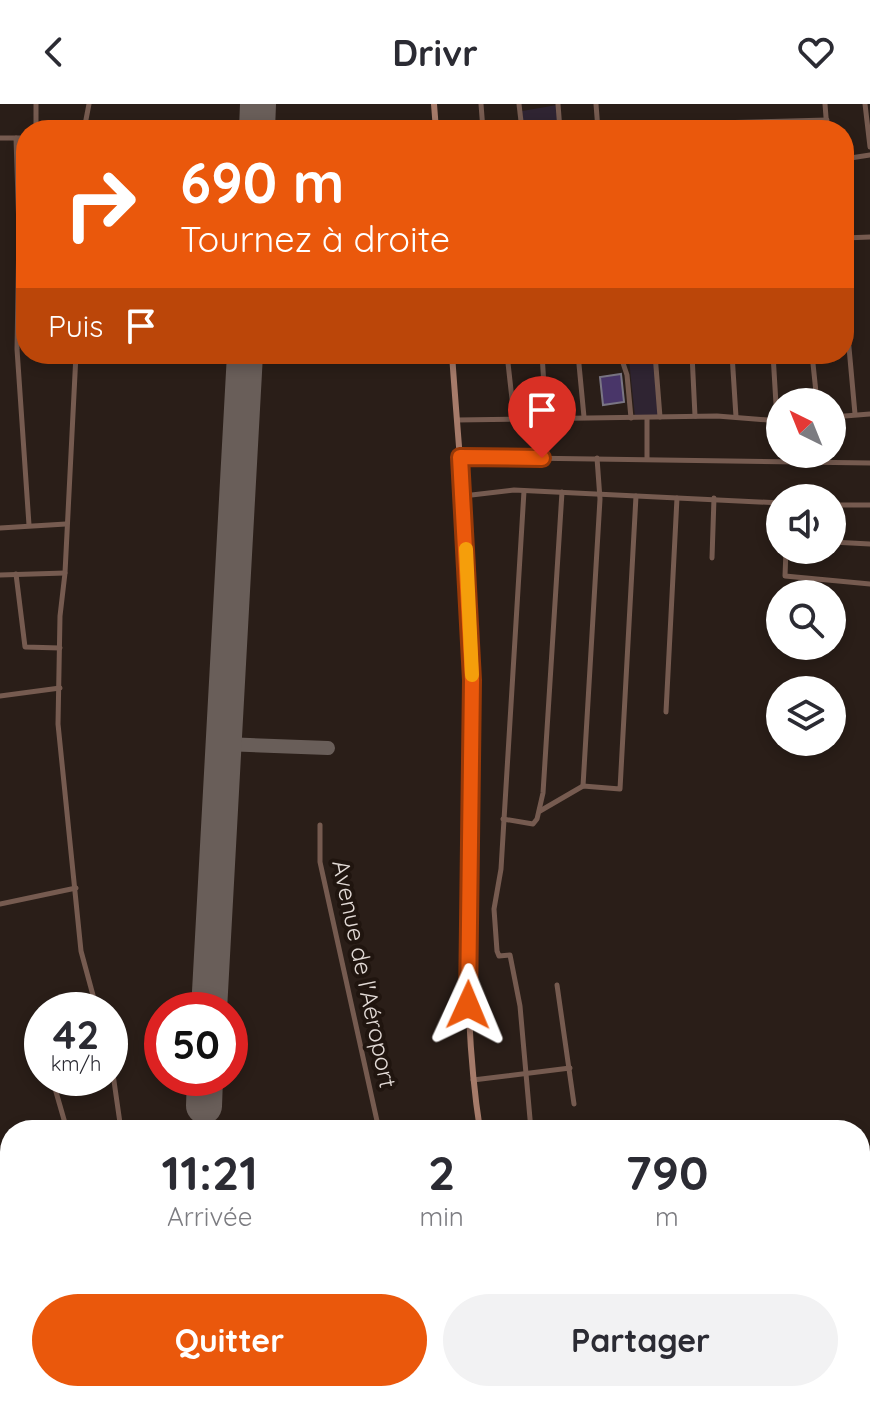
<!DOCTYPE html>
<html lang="fr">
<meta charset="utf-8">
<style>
:root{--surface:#fff;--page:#f2f2f3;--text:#2b2b33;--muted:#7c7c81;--accent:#ea580c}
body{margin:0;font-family:Quicksand,sans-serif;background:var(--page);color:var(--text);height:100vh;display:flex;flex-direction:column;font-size:30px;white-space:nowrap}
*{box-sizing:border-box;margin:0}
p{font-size:26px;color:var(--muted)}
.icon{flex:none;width:44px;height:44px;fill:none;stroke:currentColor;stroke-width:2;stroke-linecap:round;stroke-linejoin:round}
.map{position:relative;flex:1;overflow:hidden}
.details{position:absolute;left:0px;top:1016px;width:870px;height:282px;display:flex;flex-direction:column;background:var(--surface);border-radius:32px 32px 0 0;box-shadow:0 4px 12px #0003}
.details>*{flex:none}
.guide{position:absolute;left:16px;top:16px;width:838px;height:244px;border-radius:32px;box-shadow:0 4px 12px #0003;background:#ea580c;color:#fff;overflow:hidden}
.needle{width:52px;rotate:317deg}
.tools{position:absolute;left:766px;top:284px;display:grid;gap:16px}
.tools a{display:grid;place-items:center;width:80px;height:80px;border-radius:50%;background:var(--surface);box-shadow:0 4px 12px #0003;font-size:40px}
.speed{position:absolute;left:24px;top:888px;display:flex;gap:16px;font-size:40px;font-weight:700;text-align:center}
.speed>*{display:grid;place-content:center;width:104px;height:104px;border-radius:50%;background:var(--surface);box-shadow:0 4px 12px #0003;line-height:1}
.speed small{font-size:20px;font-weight:400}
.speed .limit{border:12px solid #d22;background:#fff;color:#111}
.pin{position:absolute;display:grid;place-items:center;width:68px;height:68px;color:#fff;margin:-82px -34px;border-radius:50% 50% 50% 0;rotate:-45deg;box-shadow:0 0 8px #0007}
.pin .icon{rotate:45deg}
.me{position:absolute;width:88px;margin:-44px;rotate:1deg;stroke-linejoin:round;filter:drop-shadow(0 0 6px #0008)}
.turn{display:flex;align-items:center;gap:28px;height:168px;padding:0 32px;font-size:36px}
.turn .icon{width:104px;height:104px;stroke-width:2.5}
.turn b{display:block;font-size:56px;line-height:68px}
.then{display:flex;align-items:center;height:76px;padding:0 32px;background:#0003;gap:16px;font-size:30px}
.eta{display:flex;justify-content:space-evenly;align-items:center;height:136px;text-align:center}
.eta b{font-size:48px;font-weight:800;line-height:56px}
.button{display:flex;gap:16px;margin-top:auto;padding:16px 32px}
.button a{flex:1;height:92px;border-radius:48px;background:var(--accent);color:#fff;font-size:32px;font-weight:800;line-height:92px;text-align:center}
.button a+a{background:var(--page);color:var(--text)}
header{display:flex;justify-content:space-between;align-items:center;height:104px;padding:0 32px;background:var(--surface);font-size:36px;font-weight:800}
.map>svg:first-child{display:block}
.education{fill:#2f2432}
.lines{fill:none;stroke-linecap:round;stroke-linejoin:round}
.taxiway{stroke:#695e59;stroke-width:14}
.runway{stroke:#695e59;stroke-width:36}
.building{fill:#493669;stroke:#7a7684;stroke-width:2}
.minor{stroke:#765b50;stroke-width:5}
.secondary{stroke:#a67b6a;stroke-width:6}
.route-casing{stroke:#983908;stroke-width:20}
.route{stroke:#ea580c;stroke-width:14}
.slow{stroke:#f59e0b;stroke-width:14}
.labels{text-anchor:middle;stroke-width:8;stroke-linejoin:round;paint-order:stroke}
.street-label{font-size:24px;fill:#e3dbd7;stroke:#20150f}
</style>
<header><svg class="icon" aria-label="back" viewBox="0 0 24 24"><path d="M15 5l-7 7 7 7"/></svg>Drivr<svg class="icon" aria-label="heart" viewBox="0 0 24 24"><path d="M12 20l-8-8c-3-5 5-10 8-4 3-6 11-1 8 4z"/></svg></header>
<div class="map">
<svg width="870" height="1297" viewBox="0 0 870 1297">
<rect width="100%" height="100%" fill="#2a1e18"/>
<g class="education">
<path d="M557 1 559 26H524L522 7Z"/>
<path d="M654 254 659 311 635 313 629 256Z"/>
</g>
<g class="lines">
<path class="taxiway" d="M224 640 328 644"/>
<g class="runway">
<path d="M257 26 258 0"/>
<path d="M209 906 245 250"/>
<path d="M204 1002 205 974"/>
</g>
</g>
<path class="building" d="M621 270 624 298 603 301 600 273Z"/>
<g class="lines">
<g class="minor">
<path d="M36 0V26"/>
<path d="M481 0 483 26"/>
<path d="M519 0 522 26"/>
<path d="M558 0 560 26"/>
<path d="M596 0 598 26"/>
<path d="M825 0 827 26"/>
<path d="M865 0 870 43"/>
<path d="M598 22 827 16"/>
<path d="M84 26 89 0"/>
<path d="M0 34H26"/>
<path d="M16 34 19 126 17 245 29 421"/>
<path d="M844 55 870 51"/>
<path d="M844 134 870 133"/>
<path d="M844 188 855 310"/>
<path d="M76 250 65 469 60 512 58 620 81 847 97 906"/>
<path d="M507 250 514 313"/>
<path d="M542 250 546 313"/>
<path d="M578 250 584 313"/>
<path d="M620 250 627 271 631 314"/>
<path d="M655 250 660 313"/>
<path d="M692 250 695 312"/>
<path d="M732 250 736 313"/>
<path d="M773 250 777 317"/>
<path d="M812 250 817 298"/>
<path d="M832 313 870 310"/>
<path d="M647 315V354"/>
<path d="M457 316 717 312 780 317"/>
<path d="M460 353 870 359"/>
<path d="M524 387 501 765 494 805 497 847 499 852 510 851 520 902 531 1026"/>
<path d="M463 392 514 386 780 399"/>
<path d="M832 401H870"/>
<path d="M0 424 66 420"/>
<path d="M832 438 870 440"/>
<path d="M786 446 785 472 870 480"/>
<path d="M712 454 714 394"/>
<path d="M16 470 25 543 60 544"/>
<path d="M0 471 65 469"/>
<path d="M0 592 60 584"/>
<path d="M666 608 677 394"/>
<path d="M583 682 600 395 597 354"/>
<path d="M540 707 583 682 620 685 636 392"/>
<path d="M503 715 533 720 537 715 543 689 562 388"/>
<path d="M320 721V758L379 1026"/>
<path d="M0 800 76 784"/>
<path d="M557 881 574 1000"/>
<path d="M110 949 121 1026"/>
<path d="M52 974 67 1026"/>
<path d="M473 976 570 964"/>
<path d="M0 1125 10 1146"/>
<path d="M0 1212 10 1209"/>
<path d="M0 1222 10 1245"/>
<path d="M24 1288 27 1297"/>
<path d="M162 1288 171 1297"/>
<path d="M219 1288 226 1297"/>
<path d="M275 1288 282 1297"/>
<path d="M325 1288 332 1297"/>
<path d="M354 1288 361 1297"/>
<path d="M412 1288 420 1297"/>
<path d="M468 1288 475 1297"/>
<path d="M653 1288 662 1297"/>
<path d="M590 1294 597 1288"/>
<path d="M86 1297 87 1288"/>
<path d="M185 1297 197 1288"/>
<path d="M485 1297 494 1288"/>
</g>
<g class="secondary">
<path d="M434 0 436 26"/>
<path d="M452 250C460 367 473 484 472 602 472 743 458 886 480 1026"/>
<path d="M585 1288 593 1297"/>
</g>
</g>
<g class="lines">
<defs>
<path id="route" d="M468 901 472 576 460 353 542 354"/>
</defs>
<use href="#route" class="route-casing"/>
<use href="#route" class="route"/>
<path class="slow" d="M466 445 472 571"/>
</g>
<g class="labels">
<g class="street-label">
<text transform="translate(364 870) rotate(78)" y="8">Avenue de l'Aéroport</text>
</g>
</g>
</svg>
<div class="tools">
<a><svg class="needle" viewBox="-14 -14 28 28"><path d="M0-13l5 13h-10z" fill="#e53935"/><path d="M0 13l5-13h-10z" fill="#7c7c81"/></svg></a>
<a><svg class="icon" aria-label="sound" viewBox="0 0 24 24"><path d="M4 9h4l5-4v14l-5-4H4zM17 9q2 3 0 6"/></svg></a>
<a><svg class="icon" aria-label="search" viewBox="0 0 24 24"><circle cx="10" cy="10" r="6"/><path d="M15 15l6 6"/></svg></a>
<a><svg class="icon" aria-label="layers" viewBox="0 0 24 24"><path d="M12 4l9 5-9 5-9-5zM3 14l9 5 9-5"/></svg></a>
</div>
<div class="speed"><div>42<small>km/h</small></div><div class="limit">50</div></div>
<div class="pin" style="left:542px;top:354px;background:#d93025"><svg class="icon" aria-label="arrive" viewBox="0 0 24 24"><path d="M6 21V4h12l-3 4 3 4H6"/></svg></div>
<svg class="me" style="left:468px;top:901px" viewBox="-20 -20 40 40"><path d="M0-17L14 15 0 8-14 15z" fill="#ea580c" stroke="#fff" stroke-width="4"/></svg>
<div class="guide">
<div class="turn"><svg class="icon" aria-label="right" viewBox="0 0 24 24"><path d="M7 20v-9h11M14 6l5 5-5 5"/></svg><div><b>690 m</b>Tournez à droite</div></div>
<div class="then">Puis<svg class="icon" aria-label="arrive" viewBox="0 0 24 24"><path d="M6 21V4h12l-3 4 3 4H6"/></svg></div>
</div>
<section class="details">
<div class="eta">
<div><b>11:21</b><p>Arrivée</p></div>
<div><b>2</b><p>min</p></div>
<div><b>790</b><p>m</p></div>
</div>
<div class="button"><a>Quitter</a><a>Partager</a></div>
</section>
</div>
